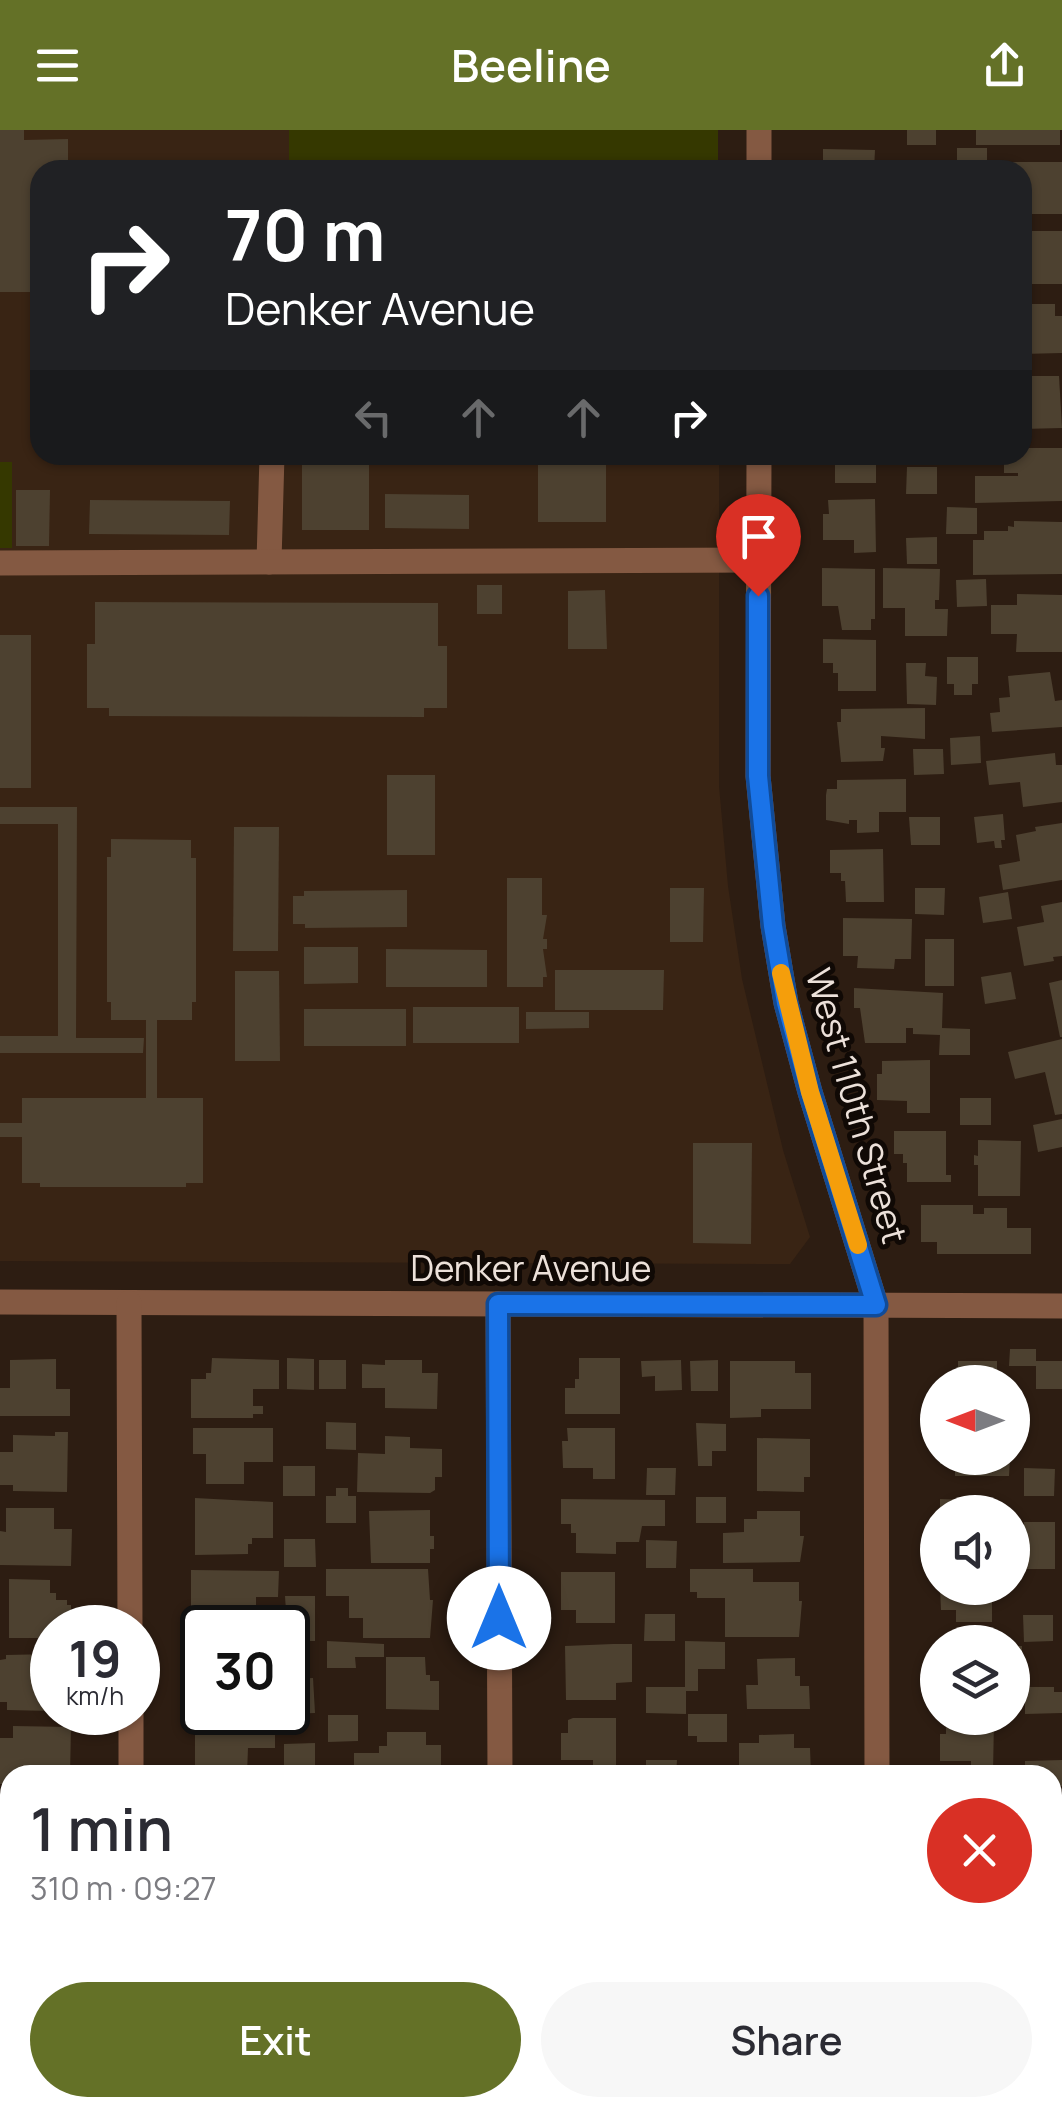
<!DOCTYPE html>
<meta charset="utf-8">
<style>
:root{--surface:#fff;--page:#f7f7f7;--text:#2b2b33;--muted:#7c7c81;--accent:#647127}
body{margin:0;font-family:Manrope,sans-serif;background:var(--page);color:var(--text);height:100vh;display:flex;flex-direction:column;font-size:38px;white-space:nowrap}
*{box-sizing:border-box;margin:0}
p{font-size:32px;color:var(--muted)}
.icon{flex:none;width:55px;height:55px;fill:none;stroke:currentColor;stroke-width:2;stroke-linecap:round;stroke-linejoin:round}
.map{position:relative;flex:1;overflow:hidden}
.details{position:absolute;left:0px;top:1635px;width:1062px;height:352px;display:flex;flex-direction:column;background:var(--surface);border-radius:30px 30px 0 0;box-shadow:0 2px 8px #0004}
.details>*{flex:none}
.hud{position:absolute;left:30px;top:30px;width:1002px;height:305px;border-radius:30px;box-shadow:0 2px 8px #0004;background:#202124;color:#fff;overflow:hidden}
.needle{width:65px;rotate:270deg}
.controls{position:absolute;left:920px;top:1235px;display:grid;gap:20px}
.controls a{display:grid;place-items:center;width:110px;height:110px;border-radius:50%;background:var(--surface);box-shadow:0 2px 8px #0004;font-size:50px}
.speed{position:absolute;left:30px;top:1475px;display:flex;gap:20px;font-size:50px;font-weight:700;text-align:center}
.speed>*{display:grid;place-content:center;width:130px;height:130px;border-radius:50%;background:var(--surface);box-shadow:0 2px 8px #0004;line-height:1}
.speed small{font-size:25px;font-weight:400}
.speed .limit{border:5px solid #111;border-radius:15px;background:#fff;color:#111}
.pin{position:absolute;display:grid;place-items:center;width:85px;height:85px;color:#fff;margin:-102px -42px;border-radius:50% 50% 50% 0;rotate:-45deg;box-shadow:0 0 10px #0007}
.pin .icon{rotate:45deg}
.me{position:absolute;width:110px;margin:-55px;rotate:0deg;stroke-linejoin:round;filter:drop-shadow(0 0 8px #0008)}
.turn{display:flex;align-items:center;gap:35px;height:210px;padding:0 30px;font-size:45px}
.turn .icon{width:130px;height:130px;stroke-width:2.5}
.turn b{display:block;font-size:70px;line-height:85px}
.lanes{display:flex;align-items:center;height:95px;padding:0 30px;background:#0003;justify-content:center;gap:50px;direction:ltr}
.lanes .off{opacity:.35}
.round{display:grid;place-items:center;flex:none;width:105px;height:105px;border-radius:52px;background:var(--page)}
.headline{display:flex;align-items:center;justify-content:space-between;height:170px;padding:0 30px}
h1{font-size:60px;font-weight:600;line-height:75px}
.cta{display:flex;gap:20px;margin-top:auto;padding:20px 30px}
.cta a{flex:1;height:115px;border-radius:60px;background:var(--accent);color:#fff;font-size:40px;font-weight:600;line-height:115px;text-align:center}
.cta a+a{background:var(--page);color:var(--text)}
header{display:flex;justify-content:space-between;align-items:center;height:130px;padding:0 30px;background:var(--accent);color:#fff;font-size:45px;font-weight:600}
.map>svg:first-child{display:block}
.built{fill:#392414}
.green{fill:#353800}
.building{fill:#4d4130}
.lines{fill:none;stroke-linecap:round;stroke-linejoin:round}
.minor{stroke:#845942;stroke-width:25}
.route-casing{stroke:#114b97;stroke-width:25}
.route{stroke:#1a73e8;stroke-width:18}
.slow{stroke:#f59e0b;stroke-width:18}
.labels{text-anchor:middle;stroke-width:10;stroke-linejoin:round;paint-order:stroke}
.street-label{font-size:35px;fill:#ece1da;stroke:#100905}
</style>
<header><svg class="icon" aria-label="menu" viewBox="0 0 24 24"><path d="M4 6h16M4 12h16M4 18h16"/></svg>Beeline<svg class="icon" aria-label="share" viewBox="0 0 24 24"><path d="M12 15V3M7 8l5-5 5 5M5 13v7h14v-7"/></svg></header>
<div class="map">
<svg width="1062" height="1986" viewBox="0 0 1062 1986">
<rect width="100%" height="100%" fill="#2d1d12"/>
<path class="built" d="M0 0H718V40H40V325H719V656L728 756 742 849 783 1020 810 1107 790 1134 0 1131Z"/>
<g class="green">
<rect x="289" y="0" width="429" height="40"/>
<rect x="0" y="332" width="12" height="86"/>
</g>
<g class="building">
<path d="M0 0H24V10L68 9V40H40V162H0Z"/>
<rect x="907" y="0" width="29" height="15"/>
<rect x="976" y="0" width="84" height="15"/>
<rect x="957" y="18" width="30" height="22"/>
<path d="M823 19 875 20 874 40H823Z"/>
<path d="M1013 32H1062V84H1022V40H1013Z"/>
<rect x="1022" y="101" width="40" height="53"/>
<path d="M1022 174H1055V186H1062V223L1022 224Z"/>
<path d="M1022 246H1059L1062 298 1022 299Z"/>
<path d="M1022 318H1062V371L975 373V346H1018V343H1004V325H1022Z"/>
<rect x="538" y="325" width="68" height="67"/>
<path d="M830 325H876V353H835V333H830Z"/>
<rect x="302" y="334" width="67" height="66"/>
<path d="M907 337H937V364H906Z"/>
<path d="M16 360H50L49 416H16Z"/>
<path d="M385 364 469 365V399L385 398Z"/>
<path d="M875 369 876 422 854 423V410H823V384H829L828 370Z"/>
<path d="M90 370 230 371 229 405 89 404Z"/>
<path d="M947 377 977 378V404H946Z"/>
<path d="M1014 391 1062 392V444L973 445V410H984V401H1008V396L1014 397Z"/>
<path d="M937 407V434H907L906 408Z"/>
<path d="M822 438 875 439V489H871V500H842L838 476H822Z"/>
<path d="M883 438 940 439 939 470H935V479H948L947 506H905V478H883Z"/>
<path d="M986 449 987 476 957 477 956 450Z"/>
<rect x="477" y="455" width="25" height="29"/>
<path d="M605 460 607 519H568V461Z"/>
<path d="M1017 464 1062 465V522H1016L1017 504H991V475H1017Z"/>
<path d="M95 472 438 473V516H447V578H424V587L109 586V578H87V514H95Z"/>
<rect x="0" y="505" width="31" height="153"/>
<path d="M823 509 876 510V561H838V543H833V533H823Z"/>
<path d="M947 527H978V554H972V565H954V554H947Z"/>
<path d="M906 533H926L925 546 937 547 936 575 907 574Z"/>
<path d="M1050 542 1055 571 1062 570V597L992 602 990 583 1000 582 999 568 1010 567 1008 546Z"/>
<path d="M925 578V609L881 606V618H885L883 631 841 632 837 592H841V579Z"/>
<path d="M980 606 981 633 951 635 950 608Z"/>
<path d="M913 619H943L944 644 914 645Z"/>
<path d="M1055 623 1056 635H1062V672L1023 677 1020 652 989 655 986 631Z"/>
<rect x="387" y="645" width="48" height="80"/>
<path d="M906 649V682H879V702L857 703V690H849V694L826 690V665L827 659H837V650Z"/>
<path d="M0 677H77L76 908H144L143 923H0V906H58V694H0Z"/>
<path d="M1003 684 1005 710H1001L1002 718H995L994 711 977 713 974 687Z"/>
<path d="M909 687H940V715H911Z"/>
<path d="M1062 693V750L1003 760 999 735 1020 731 1016 705 1036 701 1035 697Z"/>
<path d="M234 697H279L278 821H233Z"/>
<path d="M111 709 191 710V728H196V872H192V890H157V968H203V1053H186V1057H40V1053H22V1007H0V993H22V968H146V890H111V872H107V727H111Z"/>
<path d="M883 719 884 772H846L845 751H841V743H830V720Z"/>
<path d="M507 748H542V785H547L543 809H547V819H543L547 847H543V857H507Z"/>
<path d="M670 758H704L703 812H670Z"/>
<path d="M915 758H945L944 785 915 784Z"/>
<path d="M407 760V797L305 798V794H293V766H304V761Z"/>
<path d="M1008 762 1012 789 983 793 979 767Z"/>
<path d="M1062 772V826L1053 827 1054 831 1024 836 1017 797 1044 792 1041 776Z"/>
<path d="M843 788 912 789 911 829H895L894 839 857 838 858 826H843Z"/>
<rect x="925" y="809" width="29" height="47"/>
<path d="M304 817H358V853L304 854Z"/>
<path d="M386 819 487 820V857H386Z"/>
<path d="M555 840H664L663 880H555Z"/>
<path d="M235 841H279L280 931H235Z"/>
<path d="M1011 842 1016 869 985 874 981 847Z"/>
<path d="M1062 850V907H1060L1049 853Z"/>
<path d="M854 858 943 863 942 898 970 899V925H939L940 905 913 904V898H906V913H865L860 878H854Z"/>
<rect x="413" y="877" width="106" height="36"/>
<rect x="304" y="879" width="102" height="37"/>
<path d="M526 882H589V898L526 899Z"/>
<path d="M1062 909V984L1055 985 1045 942 1015 949 1008 922Z"/>
<path d="M930 930V983H907V971L877 970V944H882V931Z"/>
<rect x="960" y="968" width="31" height="27"/>
<path d="M1062 989V1017L1038 1022 1033 995Z"/>
<path d="M894 1001H946V1045H951V1052H907V1033H903V1024H894Z"/>
<path d="M978 1010 1021 1011 1020 1066H978V1035H974V1025L978 1026Z"/>
<path d="M693 1013H752L751 1114 693 1113Z"/>
<path d="M921 1075H973V1084H984V1078H1007V1098H1031V1124H937V1112H921Z"/>
<path d="M1010 1219H1036V1231H1062V1259H1036V1236H1009Z"/>
<path d="M212 1228 279 1230V1259H253V1276H263V1284H253V1288H191V1249H206V1243H211Z"/>
<path d="M287 1228 314 1229V1260L287 1259Z"/>
<path d="M579 1228H620V1284H565V1258H575V1249H579Z"/>
<path d="M56 1229V1259H70V1286H0V1258H10V1230Z"/>
<rect x="319" y="1230" width="27" height="29"/>
<path d="M385 1230H422V1243H438L437 1279 385 1278V1258H362V1234L385 1235Z"/>
<path d="M681 1230 682 1260 655 1261V1246L642 1247 641 1231Z"/>
<path d="M718 1230V1261H691L690 1231Z"/>
<path d="M730 1231H795V1243H811V1279H761V1287L730 1288Z"/>
<path d="M958 1231H997V1252H953V1249H958Z"/>
<path d="M326 1292 356 1293V1320L326 1319Z"/>
<path d="M696 1293 726 1294V1321H712V1336H698Z"/>
<path d="M193 1298H273V1332H244V1354H206V1324H193Z"/>
<path d="M567 1298H615V1349H593V1338H563L562 1311H568Z"/>
<path d="M55 1302H68L67 1362 13 1361V1355H0V1322H13V1305L55 1306Z"/>
<path d="M385 1306 410 1307V1318L442 1319V1347H435V1360L430 1363 357 1362 358 1323 385 1324Z"/>
<path d="M757 1308 810 1309V1347H804V1362L757 1361Z"/>
<path d="M940 1328H1010L1009 1346H955V1334H940Z"/>
<rect x="283" y="1336" width="32" height="30"/>
<path d="M647 1338H676L675 1365H646Z"/>
<path d="M1024 1338 1055 1339 1054 1366H1024Z"/>
<path d="M336 1358H348V1366H356V1393H326V1366H336Z"/>
<rect x="696" y="1367" width="30" height="26"/>
<path d="M195 1368 273 1372V1408H252V1414H248V1424L195 1425Z"/>
<path d="M561 1369 665 1370V1396H642L639 1412H616V1424L576 1423V1403H571V1394H561Z"/>
<path d="M940 1369 995 1371 994 1382H940Z"/>
<path d="M6 1378H54V1399H72L71 1436 0 1435V1401L6 1402Z"/>
<path d="M430 1380V1406H434V1419H430V1433H371L369 1381Z"/>
<path d="M757 1381H800V1406H804L800 1432 723 1433V1403L744 1402V1389H757Z"/>
<path d="M1024 1392H1055V1439H1025Z"/>
<path d="M284 1409H315L316 1437H284Z"/>
<path d="M646 1410 677 1411 676 1438H646Z"/>
<path d="M326 1439H428L430 1470H433L430 1508H363V1488H349V1466H326Z"/>
<path d="M690 1439H753V1452H799V1471H802L799 1507H725V1468H697V1462H690Z"/>
<path d="M191 1440 279 1441 278 1467H256V1498H209V1477H191Z"/>
<path d="M561 1442H615V1493H576V1480H561Z"/>
<path d="M9 1449 50 1450V1463H56V1470H67V1475H71V1498H52V1508H9Z"/>
<path d="M940 1458H992V1492H956V1480H941Z"/>
<path d="M285 1466H315V1511H288Z"/>
<path d="M645 1484H675V1511H644Z"/>
<path d="M1023 1485H1053V1511L1024 1512Z"/>
<path d="M327 1511 384 1514V1527H355L356 1538H327Z"/>
<path d="M685 1511 725 1512V1539H698V1561H686V1584L646 1583V1557H685Z"/>
<path d="M613 1514H632V1552L616 1553V1570H566L565 1516Z"/>
<rect x="1012" y="1516" width="10" height="33"/>
<path d="M52 1524V1581L7 1580V1572H0V1530L6 1529V1525Z"/>
<path d="M386 1527H425L426 1545H430V1551H439V1580L386 1579Z"/>
<path d="M795 1528V1546H800V1556H809L810 1579H747L746 1555H758L757 1529Z"/>
<path d="M313 1548 315 1583 288 1584 289 1549Z"/>
<path d="M1025 1557H1054V1562H1062V1583L1025 1584Z"/>
<path d="M688 1584H727V1612H697V1606H688Z"/>
<path d="M328 1585H358V1611L328 1612Z"/>
<path d="M246 1586H275V1618H248L247 1644H195V1588Z"/>
<path d="M573 1588H616V1643H593V1630H561V1603H568V1590Z"/>
<path d="M946 1589 994 1590 993 1643H971V1631H940V1604H946Z"/>
<path d="M13 1596 71 1597 70 1645H10V1654H0V1608H13Z"/>
<path d="M387 1602H426V1615H441V1645H354V1623H379V1616H387Z"/>
<path d="M794 1604V1618H810L811 1645H739V1613H759V1605Z"/>
<path d="M315 1613V1645H284V1614Z"/>
<path d="M646 1630H677L676 1645H646Z"/>
<path d="M1062 1630V1656L1052 1657V1645H1025V1631Z"/>
<path d="M4 1675H10V1728H0Z"/>
<path d="M6 1743H10V1800H0V1767H6Z"/>
<rect x="0" y="1900" width="10" height="45"/>
<path d="M7 1978H54L55 1982H70V1986H7Z"/>
<rect x="206" y="1978" width="46" height="8"/>
<path d="M365 1978H429L439 1980V1986H365Z"/>
<path d="M573 1978H662L657 1983H627V1986H573Z"/>
<path d="M740 1978H795V1981H810V1986H740Z"/>
<rect x="950" y="1978" width="44" height="8"/>
</g>
<g class="lines">
<g class="minor">
<path d="M759 0V40"/>
<path d="M759 325 758 646 773 796 786 873 810 962 876 1175 877 1645"/>
<path d="M269 432 272 325"/>
<path d="M0 433 759 430"/>
<path d="M0 1172 1062 1176"/>
<path d="M129 1173 130 1498"/>
<path d="M498 1174 500 1645"/>
<path d="M131 1582V1645"/>
<path d="M132 1978V1986"/>
<path d="M501 1978V1986"/>
<path d="M877 1978V1986"/>
</g>
</g>
<g class="lines">
<defs>
<path id="route" d="M499 1488 498 1174 876 1175 810 962 786 873 773 796 758 646V466"/>
</defs>
<use href="#route" class="route-casing"/>
<use href="#route" class="route"/>
<path class="slow" d="M781 843 810 962 858 1115"/>
</g>
<g class="labels">
<g class="street-label">
<text transform="translate(856 976) rotate(74)" y="12">West 110th Street</text>
<text x="531" y="1151">Denker Avenue</text>
</g>
</g>
</svg>
<div class="controls">
<a><svg class="needle" viewBox="-14 -14 28 28"><path d="M0-13l5 13h-10z" fill="#e53935"/><path d="M0 13l5-13h-10z" fill="#7c7c81"/></svg></a>
<a><svg class="icon" aria-label="sound" viewBox="0 0 24 24"><path d="M4 9h4l5-4v14l-5-4H4zM17 9q2 3 0 6"/></svg></a>
<a><svg class="icon" aria-label="layers" viewBox="0 0 24 24"><path d="M12 4l9 5-9 5-9-5zM3 14l9 5 9-5"/></svg></a>
</div>
<div class="speed"><div>19<small>km/h</small></div><div class="limit">30</div></div>
<div class="pin" style="left:758px;top:466px;background:#d93025"><svg class="icon" aria-label="arrive" viewBox="0 0 24 24"><path d="M6 21V4h12l-3 4 3 4H6"/></svg></div>
<svg class="me" style="left:499px;top:1488px" viewBox="-20 -20 40 40"><circle r="19" fill="#fff"/><path d="M0-13L10 11 0 6-10 11z" fill="#1a73e8"/></svg>
<div class="hud">
<div class="turn"><svg class="icon" aria-label="right" viewBox="0 0 24 24"><path d="M7 20v-9h11M14 6l5 5-5 5"/></svg><div><b>70 m</b>Denker Avenue</div></div>
<div class="lanes"><svg class="icon off" aria-label="left" viewBox="0 0 24 24"><path d="M17 20v-9H6M10 6l-5 5 5 5"/></svg><svg class="icon off" aria-label="ahead" viewBox="0 0 24 24"><path d="M12 20V5M6 11l6-6 6 6"/></svg><svg class="icon off" aria-label="ahead" viewBox="0 0 24 24"><path d="M12 20V5M6 11l6-6 6 6"/></svg><svg class="icon" aria-label="right" viewBox="0 0 24 24"><path d="M7 20v-9h11M14 6l5 5-5 5"/></svg></div>
</div>
<section class="details">
<div class="headline"><div><h1>1 min</h1><p>310 m · 09:27</p></div><a class="round" style="background:#d93025;color:#fff"><svg class="icon" aria-label="close" viewBox="0 0 24 24"><path d="M6 6l12 12M18 6L6 18"/></svg></a></div>
<div class="cta"><a>Exit</a><a>Share</a></div>
</section>
</div>
